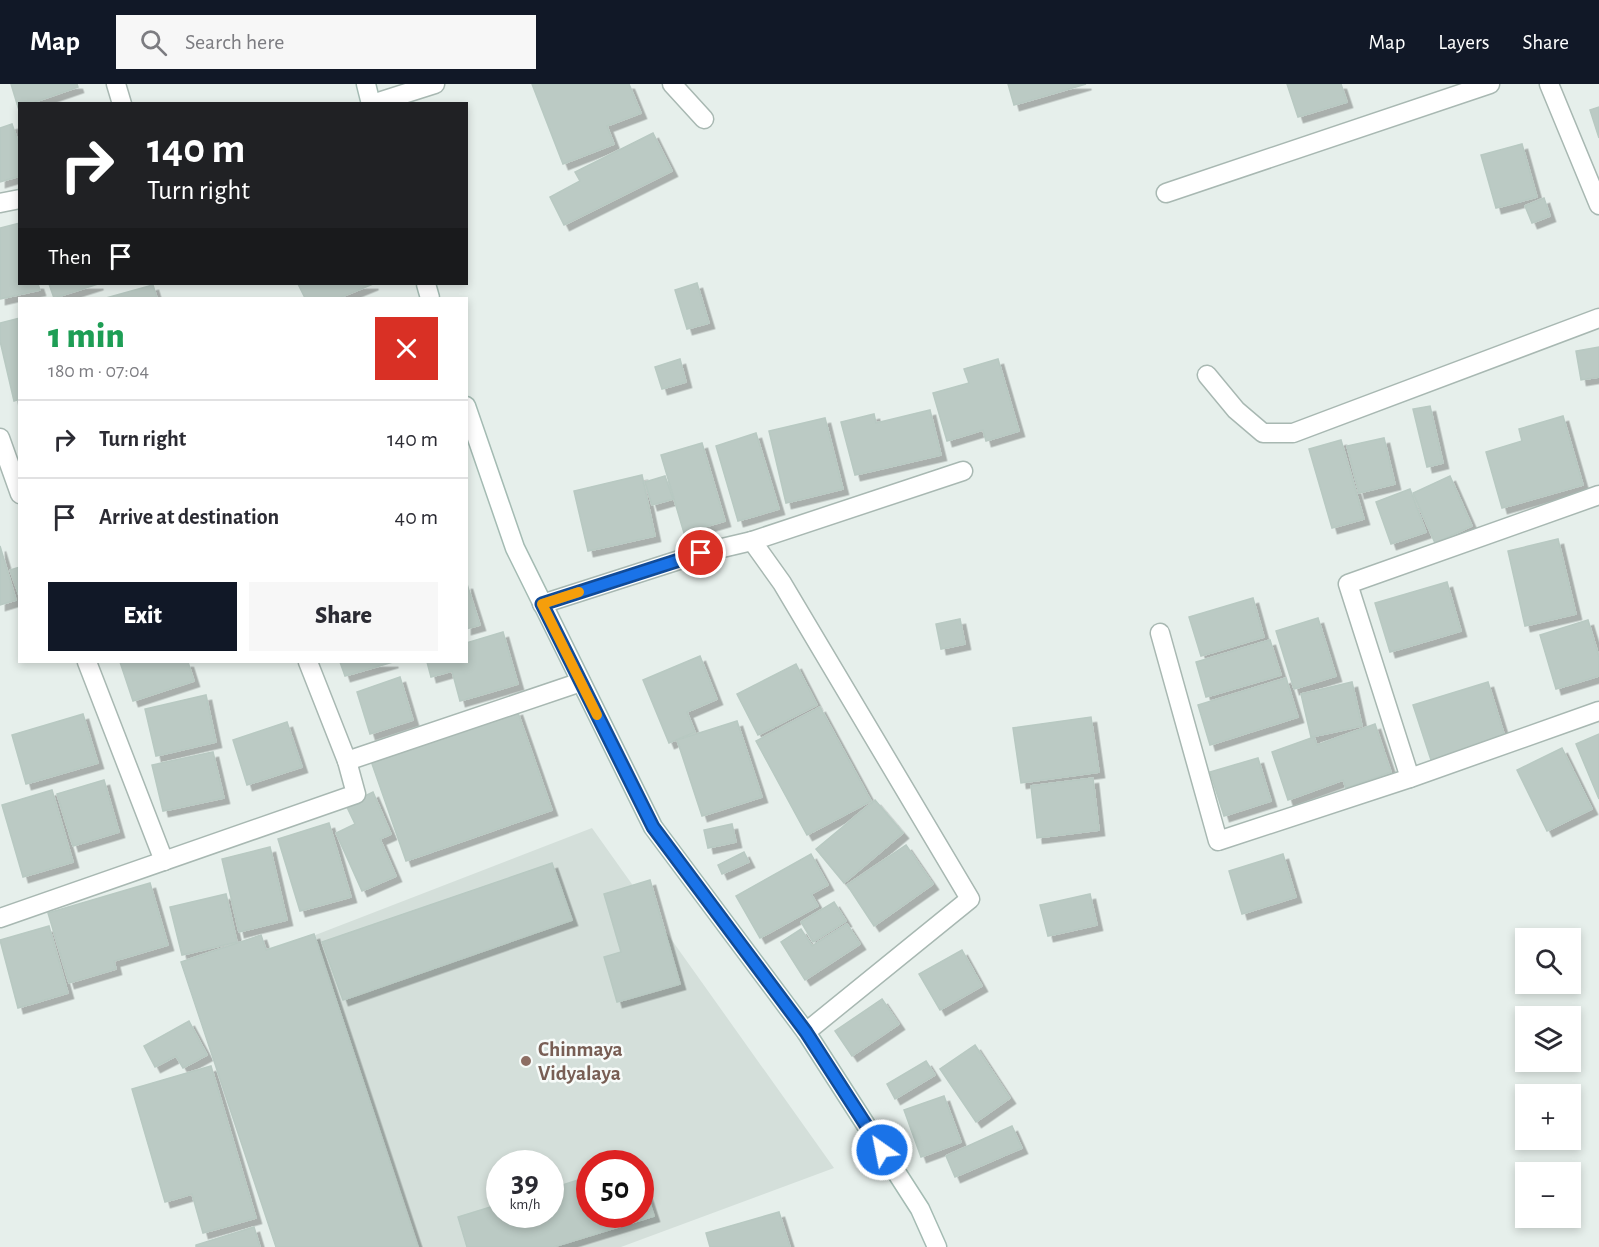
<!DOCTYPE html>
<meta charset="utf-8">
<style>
:root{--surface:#fff;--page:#f7f7f7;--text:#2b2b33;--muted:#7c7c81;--line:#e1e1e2;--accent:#111827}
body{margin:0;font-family:"Alegreya Sans",sans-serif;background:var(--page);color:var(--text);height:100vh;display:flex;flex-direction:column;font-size:22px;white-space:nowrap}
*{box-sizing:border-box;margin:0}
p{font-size:20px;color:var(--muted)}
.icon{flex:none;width:33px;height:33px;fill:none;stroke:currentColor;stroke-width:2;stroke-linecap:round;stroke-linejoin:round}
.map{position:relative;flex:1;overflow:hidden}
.drawer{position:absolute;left:18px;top:213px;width:450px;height:366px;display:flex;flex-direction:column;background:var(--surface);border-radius:0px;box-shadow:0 3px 9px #0003}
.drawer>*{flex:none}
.hud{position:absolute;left:18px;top:18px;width:450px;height:183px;border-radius:0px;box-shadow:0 3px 9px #0003;background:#202124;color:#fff;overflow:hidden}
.controls{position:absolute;left:1515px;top:844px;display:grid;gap:12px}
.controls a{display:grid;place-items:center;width:66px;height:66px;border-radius:0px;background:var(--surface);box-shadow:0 3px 9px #0003;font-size:30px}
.speed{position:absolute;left:486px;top:1066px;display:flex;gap:12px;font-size:30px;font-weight:700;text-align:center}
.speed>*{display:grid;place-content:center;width:78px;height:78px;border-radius:50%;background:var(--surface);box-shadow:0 3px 9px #0003;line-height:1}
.speed small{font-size:15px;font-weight:400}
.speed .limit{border:9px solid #d22;background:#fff;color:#111}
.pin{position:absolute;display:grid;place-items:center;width:51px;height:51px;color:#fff;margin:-26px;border:3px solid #fff;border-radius:50%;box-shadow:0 2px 6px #0007}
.me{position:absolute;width:66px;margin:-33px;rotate:327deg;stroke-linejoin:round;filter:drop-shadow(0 0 4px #0008)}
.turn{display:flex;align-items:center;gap:21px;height:126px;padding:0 30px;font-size:27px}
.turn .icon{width:78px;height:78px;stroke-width:2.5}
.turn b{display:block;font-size:42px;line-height:51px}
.then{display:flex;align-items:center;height:57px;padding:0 30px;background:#0003;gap:12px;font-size:22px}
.round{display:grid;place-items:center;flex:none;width:63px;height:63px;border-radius:0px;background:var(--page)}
.overview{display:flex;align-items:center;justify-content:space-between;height:102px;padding:0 30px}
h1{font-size:36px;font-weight:800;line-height:45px;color:#1e9e55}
.action{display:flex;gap:12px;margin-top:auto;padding:12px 30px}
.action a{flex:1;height:69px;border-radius:0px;background:var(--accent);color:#fff;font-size:24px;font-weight:800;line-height:69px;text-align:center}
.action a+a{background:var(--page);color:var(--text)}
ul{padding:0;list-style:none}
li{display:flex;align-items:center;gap:18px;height:78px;padding:0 30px;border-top:2px solid var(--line)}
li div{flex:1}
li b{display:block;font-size:22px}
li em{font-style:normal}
header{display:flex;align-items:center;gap:36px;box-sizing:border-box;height:84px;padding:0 30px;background:var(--accent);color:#fff}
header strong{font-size:28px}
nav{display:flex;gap:33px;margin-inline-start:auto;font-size:21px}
.search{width:420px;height:54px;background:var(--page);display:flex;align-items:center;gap:15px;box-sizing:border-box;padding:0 21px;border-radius:0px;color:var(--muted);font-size:22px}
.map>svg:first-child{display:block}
.built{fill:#d4dfda;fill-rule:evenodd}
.building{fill:#bbcac4;stroke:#b8c9c2;stroke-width:1.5;filter:url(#shadow)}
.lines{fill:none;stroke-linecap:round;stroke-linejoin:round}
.street-casing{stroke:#a8b8b2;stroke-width:21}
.secondary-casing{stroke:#a4bbb3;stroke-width:21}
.street{stroke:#fff;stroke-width:18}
.secondary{stroke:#fff;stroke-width:18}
.route-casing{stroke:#114b97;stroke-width:15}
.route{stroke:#1a73e8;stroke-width:10}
.slow{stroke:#f59e0b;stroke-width:10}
.education-dot{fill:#8d6e63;stroke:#f7fbf9;stroke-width:2}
.labels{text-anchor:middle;stroke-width:5;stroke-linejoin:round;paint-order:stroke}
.education-label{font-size:21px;font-weight:bold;fill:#785e54;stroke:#f7fbf9;text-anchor:start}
</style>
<header>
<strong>Map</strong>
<div class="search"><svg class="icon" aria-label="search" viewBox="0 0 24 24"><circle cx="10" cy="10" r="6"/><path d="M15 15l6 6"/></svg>Search here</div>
<nav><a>Map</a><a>Layers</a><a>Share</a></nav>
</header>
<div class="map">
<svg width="1599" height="1163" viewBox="0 0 1599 1163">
<defs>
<filter id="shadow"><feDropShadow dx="5.5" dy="5.5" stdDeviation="0" flood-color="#0004"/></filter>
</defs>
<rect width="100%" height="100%" fill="#e6efeb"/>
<path class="built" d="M592 744 834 1084 621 1163H363L256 874ZM500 1080H550V1131H500ZM590 1080H640V1131H590Z"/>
<g class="building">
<path d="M11 0H77L78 3 29 20H20L18 23Z"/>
<path d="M532 0H629L641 29 607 42 614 60 563 80Z"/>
<path d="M1008 0H1086L1014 21Z"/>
<path d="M1287 0H1341L1347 18 1298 33Z"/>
<path d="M1599 23V54L1590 26Z"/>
<path d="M12 40 20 63V92L0 98V44Z"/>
<path d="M653 49 672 87 564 141 550 113 580 97 575 88Z"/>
<path d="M1522 60 1537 113 1496 124 1481 71Z"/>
<path d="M1544 114 1550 132 1532 139 1525 122Z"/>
<path d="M20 139V200H38L40 206 0 215V144Z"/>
<path d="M697 199 709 239 687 245 675 206Z"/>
<path d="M49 200H98L54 214Z"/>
<path d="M298 200H373L339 214H305Z"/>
<path d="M153 201 157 214H106Z"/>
<path d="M20 234V315L14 317 0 257V239Z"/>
<path d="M1599 263V293L1581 296 1576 267Z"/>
<path d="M680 275 686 298 662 305 655 283Z"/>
<path d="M998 275 1019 347 986 357 983 346 947 357 933 309 969 299 964 285Z"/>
<path d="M1430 322 1443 379 1427 383 1413 325Z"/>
<path d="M930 326 941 371 855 391 841 338 874 330 876 339Z"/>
<path d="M1563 332 1583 401 1502 424 1486 368 1522 357 1519 345Z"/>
<path d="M825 334 843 405 786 419 769 347Z"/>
<path d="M756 349 779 425 738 437 716 362Z"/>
<path d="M1384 354 1395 400 1359 409 1347 362Z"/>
<path d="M1341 356 1364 435 1332 444 1309 365Z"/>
<path d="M702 359 725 437 684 449 661 371Z"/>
<path d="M642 391 655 452 588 467 574 407Z"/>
<path d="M665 392 673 415 652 421 645 398Z"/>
<path d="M1450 392 1472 442 1435 459 1413 409Z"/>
<path d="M1410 405 1426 448 1391 460 1376 418Z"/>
<path d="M1558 455 1576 530 1525 542 1508 467Z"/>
<path d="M0 462 16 516 0 521Z"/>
<path d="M20 483V514L10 486Z"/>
<path d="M1447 498 1461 547 1390 568 1375 519Z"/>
<path d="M467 500 480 541 466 545V500Z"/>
<path d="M1253 514 1264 553 1201 572 1189 533Z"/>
<path d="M1318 534 1336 592 1294 605 1276 547Z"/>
<path d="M960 535 965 560 941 565 936 540Z"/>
<path d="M1588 536 1599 573V592L1556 605 1540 551Z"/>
<path d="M503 548 518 600 460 617 452 587 431 593 427 578H466V559Z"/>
<path d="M1270 556 1281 591 1206 613 1196 578Z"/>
<path d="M700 572 717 615 687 628 695 648 669 659 643 596Z"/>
<path d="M120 578H188L194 597 133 617Z"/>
<path d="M340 578H393L345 592Z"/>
<path d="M796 580 817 621 758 651 737 610Z"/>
<path d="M400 593 413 636 370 650 357 608Z"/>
<path d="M1286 594 1298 633 1210 661 1198 621Z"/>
<path d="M1352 598 1362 642 1311 653 1301 610Z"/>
<path d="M1488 598 1505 653 1431 676 1413 621Z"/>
<path d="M206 611 216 658 156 672 145 625Z"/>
<path d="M820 623 871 717 807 751 756 657Z"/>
<path d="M517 626 552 726 406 777 371 677Z"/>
<path d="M83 630 98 679 26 700 12 651Z"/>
<path d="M1091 633 1099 688 1021 699 1013 644Z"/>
<path d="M737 637 762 713 702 732 677 656Z"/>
<path d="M287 638 302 683 247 701 233 656Z"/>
<path d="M1375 640 1391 688 1346 704 1343 696 1288 716 1272 668 1314 653 1317 661Z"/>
<path d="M1599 650V715L1576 660Z"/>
<path d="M1562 664 1592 725 1547 747 1517 686Z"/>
<path d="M213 668 224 714 163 727 152 681Z"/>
<path d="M1258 674 1271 717 1224 732 1210 688Z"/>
<path d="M1093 694 1099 746 1037 754 1031 702Z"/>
<path d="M104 696 119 748 73 762 57 710Z"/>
<path d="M52 706 73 778 23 793 2 721Z"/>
<path d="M373 708 391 750 380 755 396 792 362 807 336 749 355 740 346 721Z"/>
<path d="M875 716 903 749 844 799 816 765Z"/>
<path d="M329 739 351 813 300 827 278 755Z"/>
<path d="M732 740 736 758 708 764 704 746Z"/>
<path d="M906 761 933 800 874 842 847 801Z"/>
<path d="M270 763 287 836 239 848 222 775Z"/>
<path d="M744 768 749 778 722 790 718 781Z"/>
<path d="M811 770 828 801 811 810 818 822 760 854 736 812Z"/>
<path d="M1283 770 1296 813 1242 830 1229 787Z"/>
<path d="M552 779 572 836 343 916 322 858Z"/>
<path d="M650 796 680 900 617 918 604 873 621 868 604 810Z"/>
<path d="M150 799 168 861 114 877 116 885 69 899 48 829Z"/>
<path d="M226 810 237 858 182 871 170 823Z"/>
<path d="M1090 810 1097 841 1048 852 1040 821Z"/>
<path d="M834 818 846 837 813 858 801 838Z"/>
<path d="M847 840 860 860 805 896 781 858 801 845 812 862Z"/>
<path d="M49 842 68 909 18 924 0 856Z"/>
<path d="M314 850 418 1163H276L181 878 261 851 266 866Z"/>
<path d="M962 866 982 902 940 926 919 890Z"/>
<path d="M882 915 899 940 852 972 835 947Z"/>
<path d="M189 937 207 971 183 984 176 972 155 983 144 962Z"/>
<path d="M975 961 1010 1014 976 1038 940 985Z"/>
<path d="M926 977 935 991 895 1015 887 1000Z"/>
<path d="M211 982 256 1134 203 1149 192 1110 165 1118 132 1005Z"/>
<path d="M944 1012 961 1058 921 1073 904 1026Z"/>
<path d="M1012 1042 1022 1064 955 1093 946 1072Z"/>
<path d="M640 1089 654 1132 553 1163H467L458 1133 500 1120V1131H550V1105L590 1092V1131H640Z"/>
<path d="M779 1128 790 1163H710L706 1149Z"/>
<path d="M254 1143 260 1163H196V1161Z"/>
</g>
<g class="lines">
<defs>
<g id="street">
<path d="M116 0 122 20"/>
<path d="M672 0 704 35"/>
<path d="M1549 0 1599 121"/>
<path d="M372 20 435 0"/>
<path d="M1166 109 1490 0"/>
<path d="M0 119 20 115"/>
<path d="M1207 291 1236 326 1263 349H1293L1599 234"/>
<path d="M0 354 20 410"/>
<path d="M542 520 701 469 752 457"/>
<path d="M1160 549 1218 757 1410 694 1599 627"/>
<path d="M87 578 164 777"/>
<path d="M347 677 581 598"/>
<path d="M1410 694 1348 500 1599 411"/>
<path d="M0 834 356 710 347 677 308 578"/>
<path d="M806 948 970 815 782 499 752 457 963 387"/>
</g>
<g id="secondary">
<path d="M366 0 371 20"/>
<path d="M426 200 430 214"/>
<path d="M466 322 515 464 653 743 806 948 920 1125 937 1163"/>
</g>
</defs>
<use href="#street" class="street-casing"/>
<use href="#secondary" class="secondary-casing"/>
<use href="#street" class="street"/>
<use href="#secondary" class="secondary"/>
</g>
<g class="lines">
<defs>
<path id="route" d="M701 469 542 520 653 743 806 948 882 1066"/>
</defs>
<use href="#route" class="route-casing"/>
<use href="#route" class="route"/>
<path class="slow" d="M579 508 542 520 597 631"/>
</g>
<circle class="education-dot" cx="526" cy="977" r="6"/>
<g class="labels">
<g class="education-label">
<text x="538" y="972">Chinmaya<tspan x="538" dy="24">Vidyalaya</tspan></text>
</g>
</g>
</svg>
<div class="controls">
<a><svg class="icon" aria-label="search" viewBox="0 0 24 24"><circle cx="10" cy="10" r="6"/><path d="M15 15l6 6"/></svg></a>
<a><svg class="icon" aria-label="layers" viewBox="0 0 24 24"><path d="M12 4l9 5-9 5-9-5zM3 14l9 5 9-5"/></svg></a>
<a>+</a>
<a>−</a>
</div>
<div class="speed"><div>39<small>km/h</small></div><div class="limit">50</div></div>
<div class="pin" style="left:701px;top:469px;background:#d93025"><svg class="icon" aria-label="arrive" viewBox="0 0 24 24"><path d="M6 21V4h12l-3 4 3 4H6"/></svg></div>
<svg class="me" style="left:882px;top:1066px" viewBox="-20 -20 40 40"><circle r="17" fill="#1a73e8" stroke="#fff" stroke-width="3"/><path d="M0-11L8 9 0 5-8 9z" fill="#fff"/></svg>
<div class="hud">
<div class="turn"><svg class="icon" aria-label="right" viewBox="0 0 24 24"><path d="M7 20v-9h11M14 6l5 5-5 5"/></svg><div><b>140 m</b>Turn right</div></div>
<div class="then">Then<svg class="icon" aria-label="arrive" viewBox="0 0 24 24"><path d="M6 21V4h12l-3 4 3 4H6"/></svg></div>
</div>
<section class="drawer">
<div class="overview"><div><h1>1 min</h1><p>180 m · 07:04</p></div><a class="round" style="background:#d93025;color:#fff"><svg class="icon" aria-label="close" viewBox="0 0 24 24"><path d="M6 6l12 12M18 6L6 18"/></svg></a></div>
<ul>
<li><svg class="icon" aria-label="right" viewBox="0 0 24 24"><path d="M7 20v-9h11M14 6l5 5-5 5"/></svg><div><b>Turn right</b></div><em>140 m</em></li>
<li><svg class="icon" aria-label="arrive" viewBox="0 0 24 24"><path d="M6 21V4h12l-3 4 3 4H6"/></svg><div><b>Arrive at destination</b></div><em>40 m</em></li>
</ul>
<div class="action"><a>Exit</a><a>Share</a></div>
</section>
</div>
